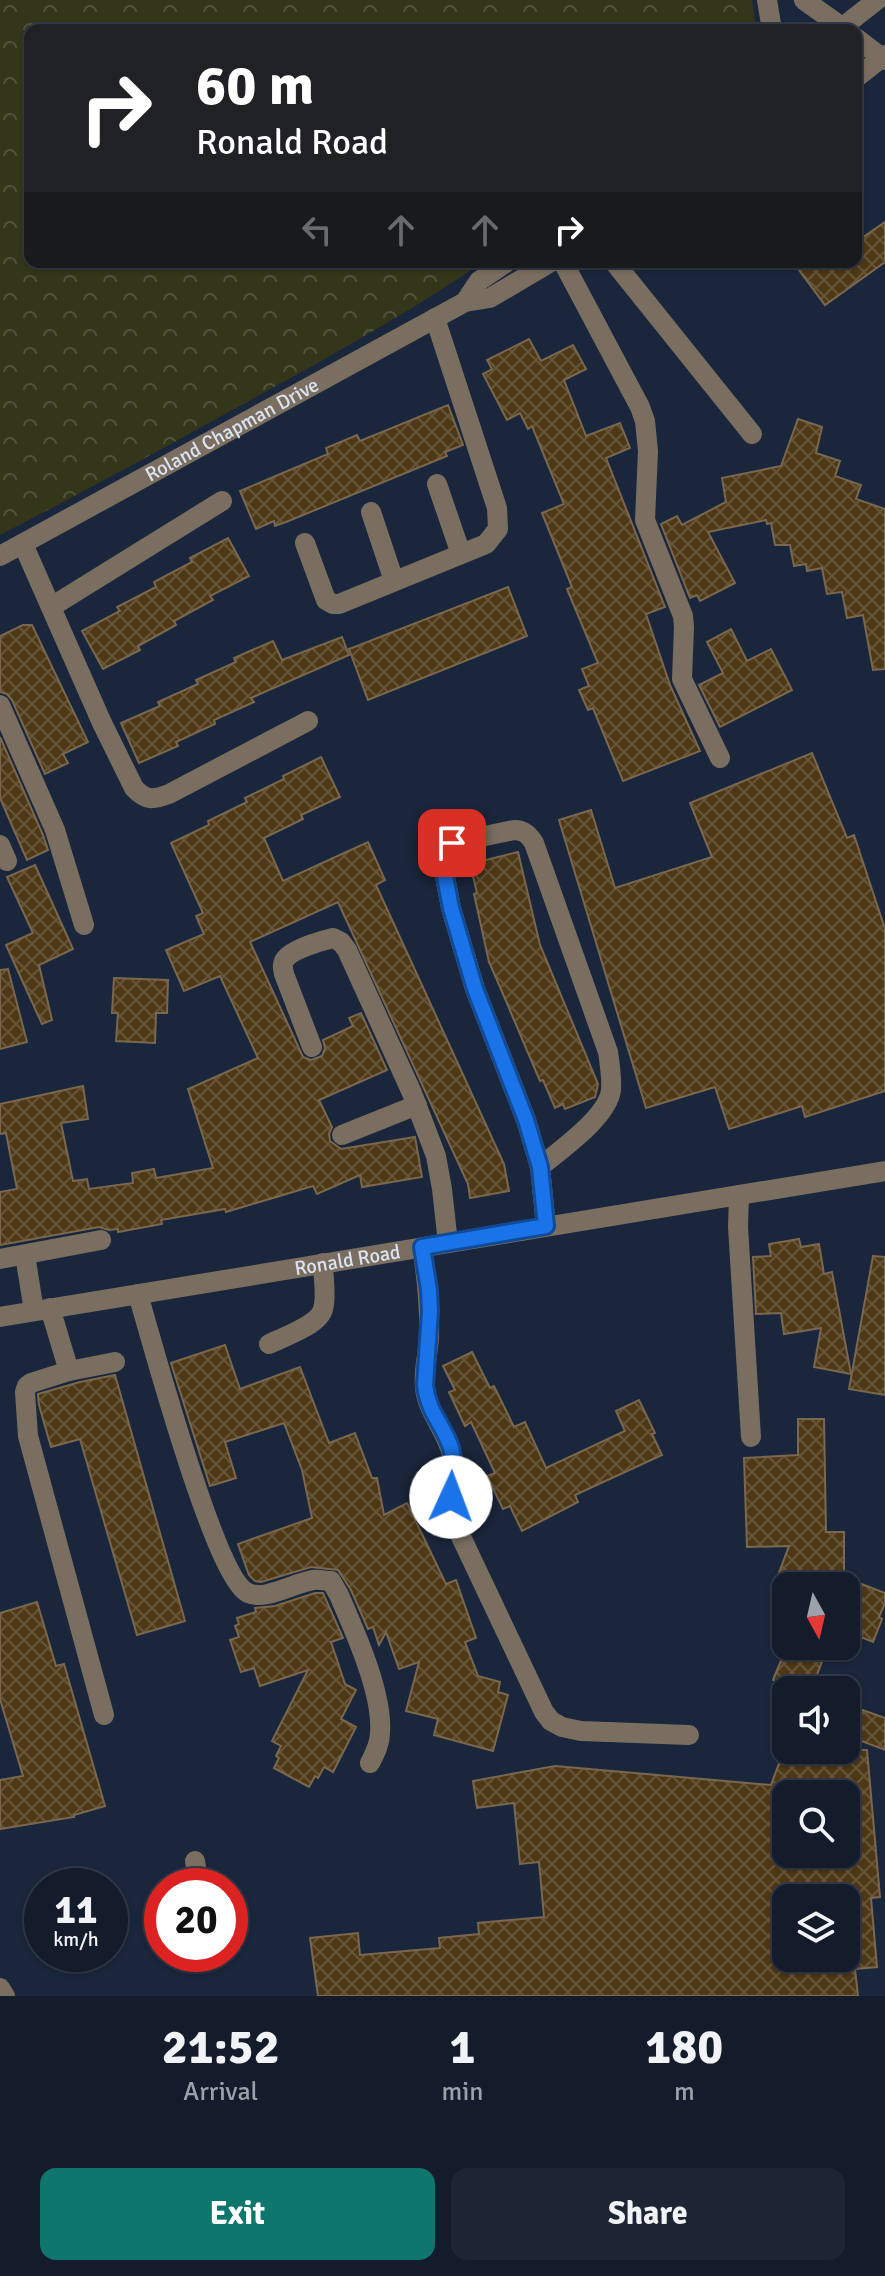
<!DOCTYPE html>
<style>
:root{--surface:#141c2c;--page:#1d2534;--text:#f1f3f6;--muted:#9da1a9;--line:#333a48;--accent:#0f766e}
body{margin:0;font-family:Signika,sans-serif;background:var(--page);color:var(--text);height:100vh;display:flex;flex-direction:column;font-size:30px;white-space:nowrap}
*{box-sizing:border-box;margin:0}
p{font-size:26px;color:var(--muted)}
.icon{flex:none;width:44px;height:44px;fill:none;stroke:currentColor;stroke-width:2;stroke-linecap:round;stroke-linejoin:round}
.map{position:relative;height:1996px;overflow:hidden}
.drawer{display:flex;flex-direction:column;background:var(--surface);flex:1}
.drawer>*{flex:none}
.hud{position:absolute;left:24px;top:24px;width:838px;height:244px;border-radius:16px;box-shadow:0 2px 6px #0004,0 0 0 2px var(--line);background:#202124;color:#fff;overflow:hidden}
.needle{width:52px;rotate:172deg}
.controls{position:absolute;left:772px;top:1572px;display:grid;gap:16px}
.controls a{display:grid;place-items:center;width:88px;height:88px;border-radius:16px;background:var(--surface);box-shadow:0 2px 6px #0004,0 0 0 2px var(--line);font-size:40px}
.speed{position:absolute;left:24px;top:1868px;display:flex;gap:16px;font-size:40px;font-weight:700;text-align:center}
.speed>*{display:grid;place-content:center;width:104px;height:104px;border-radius:50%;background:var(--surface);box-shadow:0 2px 6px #0004,0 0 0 2px var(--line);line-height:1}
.speed small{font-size:20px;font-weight:400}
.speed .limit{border:12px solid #d22;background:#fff;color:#111}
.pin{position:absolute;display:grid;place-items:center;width:68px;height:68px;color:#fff;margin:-34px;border-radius:16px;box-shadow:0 4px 12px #0006}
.me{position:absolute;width:88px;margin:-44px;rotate:2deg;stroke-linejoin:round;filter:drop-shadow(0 0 6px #0008)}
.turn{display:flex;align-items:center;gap:28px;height:168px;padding:0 40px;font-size:36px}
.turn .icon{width:104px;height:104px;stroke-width:2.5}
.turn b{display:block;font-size:56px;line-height:68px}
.lanes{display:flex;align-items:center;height:76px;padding:0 40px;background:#0003;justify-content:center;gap:40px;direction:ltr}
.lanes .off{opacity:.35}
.eta{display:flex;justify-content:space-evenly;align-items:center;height:136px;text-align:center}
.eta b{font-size:48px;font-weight:700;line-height:56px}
.cta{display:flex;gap:16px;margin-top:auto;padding:16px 40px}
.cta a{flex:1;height:92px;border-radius:16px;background:var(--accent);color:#fff;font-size:32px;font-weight:700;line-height:92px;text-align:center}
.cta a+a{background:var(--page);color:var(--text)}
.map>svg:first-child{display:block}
.park{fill:url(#park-crowns)}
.building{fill:url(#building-cross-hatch);stroke:#79684f;stroke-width:2;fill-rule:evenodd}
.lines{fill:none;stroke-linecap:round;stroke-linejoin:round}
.minor{stroke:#7a6e60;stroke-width:20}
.route-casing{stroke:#114b97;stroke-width:20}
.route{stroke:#1a73e8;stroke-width:14}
.labels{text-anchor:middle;stroke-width:7;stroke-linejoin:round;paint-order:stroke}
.street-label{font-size:20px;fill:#dbe4f2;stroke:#111d31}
</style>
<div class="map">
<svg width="885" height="1996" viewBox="0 0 885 1996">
<defs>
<pattern id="park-crowns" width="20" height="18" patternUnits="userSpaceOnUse" patternTransform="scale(2)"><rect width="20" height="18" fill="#333619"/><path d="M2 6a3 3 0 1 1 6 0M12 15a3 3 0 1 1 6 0" fill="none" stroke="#50533b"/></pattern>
<pattern id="building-cross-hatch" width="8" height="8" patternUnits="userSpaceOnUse" patternTransform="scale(2)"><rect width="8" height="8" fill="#4e3816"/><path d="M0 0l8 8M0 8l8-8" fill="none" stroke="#675538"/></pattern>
</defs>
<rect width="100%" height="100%" fill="#1a263b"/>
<path class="park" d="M0 0H752L756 30H30V262H483C404 316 320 362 236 408 158 451 80 494 0 535Z"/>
<g class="building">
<path d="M885 222V262L825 305 793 262H856V242Z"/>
<path d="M529 339 541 361 573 345 586 369 564 380 586 436 620 423 630 448 606 458 665 607 646 614 670 685 700 751 623 781 593 708 588 710 579 690 589 686 582 669 598 663 567 589 572 587 542 513 564 504 532 426 528 429 520 413 507 420 483 374 492 369 487 360Z"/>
<path d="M448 405 463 445 445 452 447 456 286 522 275 526 274 521 256 529 240 491 328 454 326 448 357 435 360 441Z"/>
<path d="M798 419 822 427 816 453 840 461 835 476 861 485 856 499 885 509V669L873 670 863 615 847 618 842 592 827 594 822 568 807 571 806 564 794 566 790 545H775L771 523 767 524 766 520 708 532 735 583 700 601 697 595 690 598 661 524 677 516 682 525 726 502 722 478 781 466Z"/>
<path d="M228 538 249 576 210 596 213 600 174 621 176 625 138 646 140 650 103 669 82 631 120 611 117 607 156 587 154 582 192 562 190 558Z"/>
<path d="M508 587 527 636 368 700 349 649Z"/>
<path d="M23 625H32L88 742 63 754 68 763 45 774 12 700 7 694 0 692V636Z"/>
<path d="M731 629 747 661 771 649 792 690 720 727 699 685 723 673 707 642Z"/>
<path d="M342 637 349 655 251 698 254 702 214 720 215 724 176 742 178 746 139 763 121 723 160 706 158 702 198 684 196 680 236 662 234 658 273 641 282 660Z"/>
<path d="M0 737 43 835 48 850 27 860 0 798Z"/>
<path d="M812 753 847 838 854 835 885 929V1091L805 1117 802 1106 729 1129 715 1087 646 1108 559 820 591 810 615 888 712 857 690 803Z"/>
<path d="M321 757 340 797 301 815 303 819 264 838 283 881 368 842 385 880 376 885 504 1164 509 1191 470 1198 468 1184 338 902 250 942 303 1057 311 1060 322 1056 325 1048 323 1040 353 1026 349 1018 361 1013 387 1070 319 1100 332 1127 329 1134 330 1141 341 1149 415 1137 422 1177 362 1187 360 1175 317 1194 313 1186 226 1212 225 1209 161 1220 162 1224 118 1232V1229L109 1230 99 1227 0 1245V1192L17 1189 6 1133 0 1134V1104L83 1086 88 1119 61 1123 73 1181 87 1179 89 1189 133 1183 132 1173 154 1169 156 1178 213 1168 188 1089 258 1058 220 976 184 991 166 950 204 934 196 916 203 913 171 843 209 825 208 821 247 802 245 798 284 779 283 776Z"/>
<path d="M518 852 540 945 598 1084 595 1097 565 1109 563 1104 555 1108 543 1080 540 1081 500 987 489 962 474 894 477 893 470 864Z"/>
<path d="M35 865 73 949 39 965 52 1020 42 1024 6 945 33 933 7 877Z"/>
<path d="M8 969 27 1042 0 1049V970Z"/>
<path d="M114 978 168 980 167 1013H156L155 1043 116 1041 118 1013H112Z"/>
<path d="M799 1239 801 1247 819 1244 824 1274 832 1272 851 1374 814 1367 821 1328 784 1334 781 1313 756 1314 753 1257 771 1256 769 1244Z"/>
<path d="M873 1256 885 1257V1395L849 1389Z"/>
<path d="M225 1345 240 1389 300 1367 329 1443 355 1433 372 1478H377L384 1515 407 1503 446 1584 456 1580 476 1638 465 1642 478 1676 500 1682 498 1692 508 1695 493 1751 434 1735 438 1719 406 1711 419 1662 399 1669 386 1632 379 1645 373 1627 368 1629 351 1590 338 1570 311 1567 261 1582 255 1581 249 1575 238 1544 312 1518 302 1470 284 1423 225 1442 236 1478 210 1486 171 1363Z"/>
<path d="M472 1352 490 1388 494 1386 514 1427 525 1422 546 1468 625 1431 616 1411 639 1400 655 1433 652 1434 662 1455 575 1495 578 1502 522 1531 510 1506 503 1509 487 1476 495 1473 471 1422 465 1426 449 1392 455 1390 443 1366Z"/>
<path d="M115 1375 185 1621 137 1635 80 1439 51 1447 39 1405 38 1394 80 1382Z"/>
<path d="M798 1419H824L826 1532H844V1586H774L789 1546 747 1547 744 1458 798 1455Z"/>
<path d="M846 1578 885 1593V1603L879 1617 882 1619 873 1642 846 1631Z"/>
<path d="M315 1593H323L343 1638 331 1642 345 1684 356 1690 341 1719 356 1727 333 1772 324 1767 318 1778 315 1776 309 1787 274 1768 279 1758 276 1756 281 1746 272 1741 308 1670 260 1686 254 1668 241 1672 230 1640 239 1637 235 1626 239 1624 237 1618 256 1612 255 1608 275 1606Z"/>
<path d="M37 1602 56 1666 64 1664 105 1806 74 1815V1817L0 1829V1780L23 1776 0 1699V1613Z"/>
<path d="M787 1646H828L811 1690H801L773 1680Z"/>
<path d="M846 1704 885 1718V1750L846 1735Z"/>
<path d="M784 1750H867L880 1897 871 1898 877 1967 855 1969 858 1996H318L310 1938 358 1933 360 1955 440 1948 439 1938 479 1934 478 1923 544 1917 539 1862 520 1864 514 1803 477 1808 473 1781 555 1766 771 1785ZM786 1794H846V1854H786ZM786 1898H846V1958H786Z"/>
</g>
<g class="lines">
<g class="minor">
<path d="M767 0 772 30"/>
<path d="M804 0 846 30"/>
<path d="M839 30 877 0"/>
<path d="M856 38 885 60"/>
<path d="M856 78 885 55"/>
<path d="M563 262 640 407 645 421 648 451 645 520 683 616 684 627 682 679 720 758"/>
<path d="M614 262 752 434"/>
<path d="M465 302 479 281 507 262"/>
<path d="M437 484 461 554"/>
<path d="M371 512 394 581"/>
<path d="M305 543 326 600 333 604H339L486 544 498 529 497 508 435 318"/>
<path d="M23 544 102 723 134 788C146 801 153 800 169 794L308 721"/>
<path id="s1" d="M0 556 465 302 490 298 551 262"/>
<path d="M51 607 222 501"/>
<path d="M0 705 55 830 84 925"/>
<path d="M0 845 7 861"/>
<path d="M312 1047 284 974C283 969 282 965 284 961 289 950 321 941 333 938L341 942 347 950 412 1093 436 1156 442 1189 448 1243"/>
<path d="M342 1135 417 1105"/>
<path d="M540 1167C560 1150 608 1117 611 1090 612 1078 610 1065 608 1052L534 843C529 835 524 830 514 830L452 843 445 848 443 866 451 908 475 989 526 1120 540 1167 546 1226"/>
<path d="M739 1195 738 1227 751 1437"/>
<path d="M422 1247C427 1278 430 1307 429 1338 428 1355 423 1371 425 1387 427 1413 447 1430 452 1455 457 1477 450 1499 454 1522L544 1712 551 1721 562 1727 581 1731 689 1735"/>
<path d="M25 1255 34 1311"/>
<path d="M0 1259 101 1240"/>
<path d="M138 1294C151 1339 216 1579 248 1593 265 1601 294 1583 313 1580 319 1579 325 1581 331 1581L339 1595C355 1632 383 1693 380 1733 380 1744 375 1753 370 1763"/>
<path d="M50 1308 69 1371"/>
<path id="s2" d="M0 1317 885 1171"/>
<path d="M269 1344C284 1337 319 1325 323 1309 327 1296 323 1277 323 1263"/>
<path d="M104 1715 28 1436 25 1392 27 1386 31 1383 69 1371 115 1362"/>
<path d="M195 1861 199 1886"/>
<path d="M0 1988 5 1996"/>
</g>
</g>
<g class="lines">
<defs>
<path id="route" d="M451 1497C453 1479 456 1463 450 1445 442 1423 428 1412 425 1385L430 1311 429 1290 422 1247 546 1226 540 1167 526 1120 475 989 451 908 443 866 445 848 452 843"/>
</defs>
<use href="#route" class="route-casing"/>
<use href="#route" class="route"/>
</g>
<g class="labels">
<g class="street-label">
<text dy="7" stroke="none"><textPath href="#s1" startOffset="264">Roland Chapman Drive</textPath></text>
<text dy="7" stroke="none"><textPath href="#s2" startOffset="352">Ronald Road</textPath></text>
</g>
</g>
</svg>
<div class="controls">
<a><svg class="needle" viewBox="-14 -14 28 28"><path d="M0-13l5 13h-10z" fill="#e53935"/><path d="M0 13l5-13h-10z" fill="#9da1a9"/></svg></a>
<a><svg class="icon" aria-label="sound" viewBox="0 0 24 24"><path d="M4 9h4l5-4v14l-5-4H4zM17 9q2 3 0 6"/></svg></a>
<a><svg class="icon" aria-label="search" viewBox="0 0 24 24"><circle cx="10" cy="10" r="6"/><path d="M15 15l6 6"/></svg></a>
<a><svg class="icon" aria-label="layers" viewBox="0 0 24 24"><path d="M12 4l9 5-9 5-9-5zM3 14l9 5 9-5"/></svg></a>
</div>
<div class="speed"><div>11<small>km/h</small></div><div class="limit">20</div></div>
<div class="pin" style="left:452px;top:843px;background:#d93025"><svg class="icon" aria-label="arrive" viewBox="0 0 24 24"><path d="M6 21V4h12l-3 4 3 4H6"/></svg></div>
<svg class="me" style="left:451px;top:1497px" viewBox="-20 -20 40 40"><circle r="19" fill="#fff"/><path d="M0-13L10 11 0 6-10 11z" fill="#1a73e8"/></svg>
<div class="hud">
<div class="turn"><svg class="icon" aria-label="right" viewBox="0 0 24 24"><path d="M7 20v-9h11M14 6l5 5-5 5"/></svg><div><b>60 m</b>Ronald Road</div></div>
<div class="lanes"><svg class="icon off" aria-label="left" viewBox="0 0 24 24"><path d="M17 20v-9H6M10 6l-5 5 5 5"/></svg><svg class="icon off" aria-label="ahead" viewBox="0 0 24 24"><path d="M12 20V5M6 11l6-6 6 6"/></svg><svg class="icon off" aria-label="ahead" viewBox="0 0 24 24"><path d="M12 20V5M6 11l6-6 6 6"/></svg><svg class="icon" aria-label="right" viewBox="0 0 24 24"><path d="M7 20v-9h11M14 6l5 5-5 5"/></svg></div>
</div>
</div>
<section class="drawer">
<div class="eta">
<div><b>21:52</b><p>Arrival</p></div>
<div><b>1</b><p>min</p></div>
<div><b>180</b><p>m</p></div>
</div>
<div class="cta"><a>Exit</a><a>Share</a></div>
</section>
